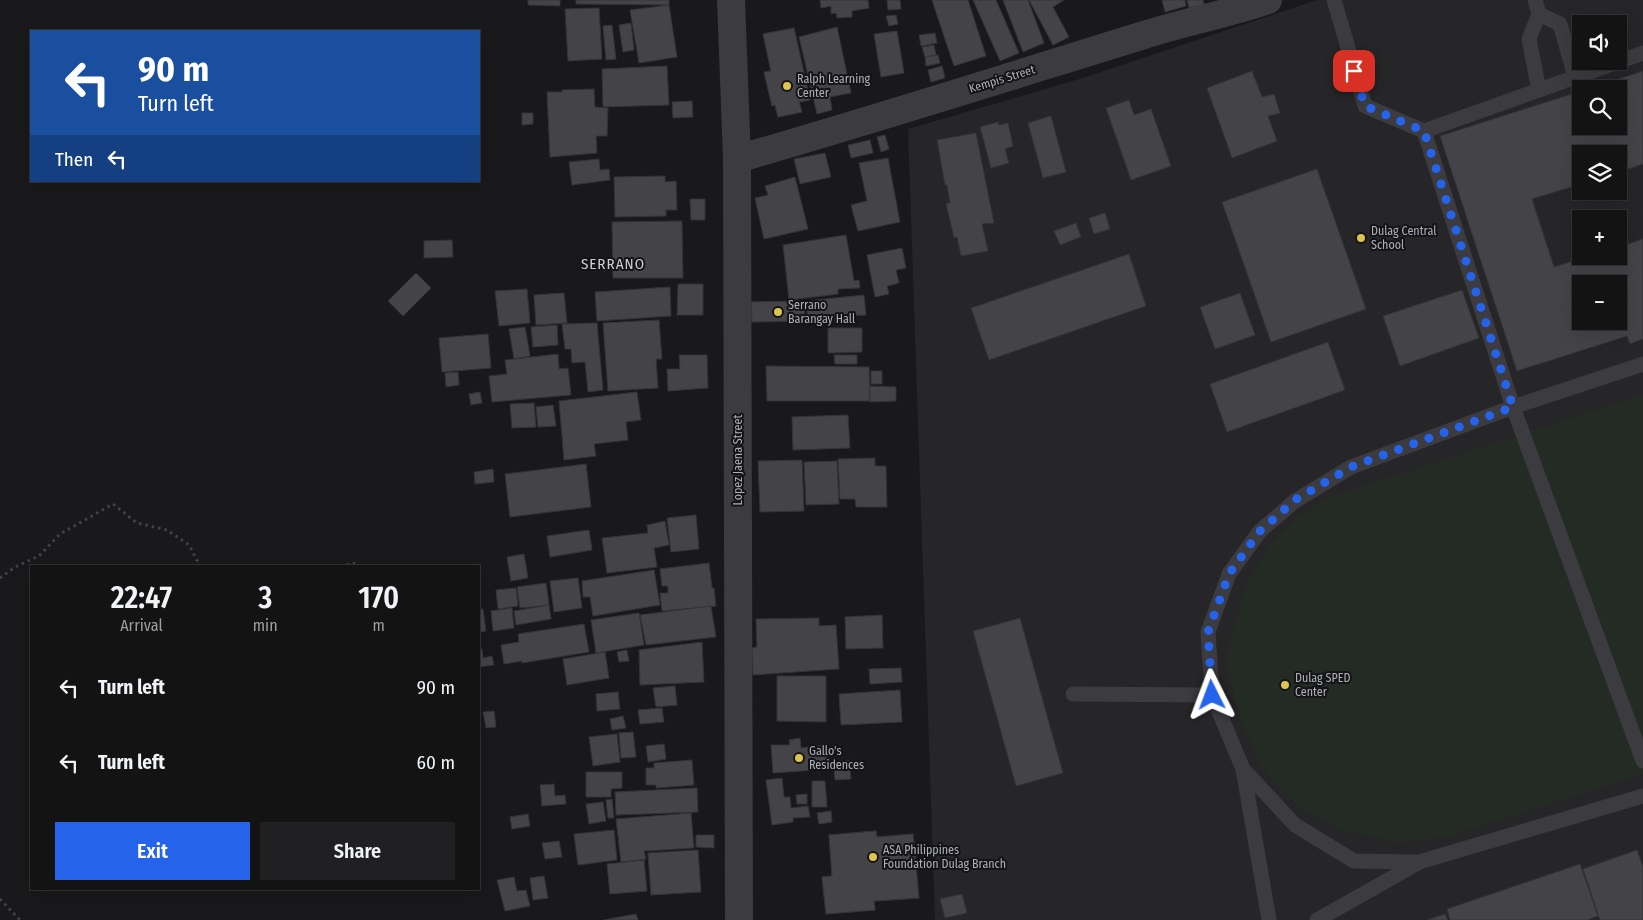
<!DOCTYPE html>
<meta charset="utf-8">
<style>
:root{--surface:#131314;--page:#202022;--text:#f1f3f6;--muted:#9d9ea0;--line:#323234;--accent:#2563eb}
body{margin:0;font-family:"Fira Sans Condensed",sans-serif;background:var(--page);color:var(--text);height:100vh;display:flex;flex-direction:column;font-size:19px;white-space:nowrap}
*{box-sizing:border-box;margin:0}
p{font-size:16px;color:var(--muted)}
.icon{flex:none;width:28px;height:28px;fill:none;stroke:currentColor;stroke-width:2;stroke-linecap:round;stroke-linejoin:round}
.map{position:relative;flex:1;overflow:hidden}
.details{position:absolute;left:30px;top:565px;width:450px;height:325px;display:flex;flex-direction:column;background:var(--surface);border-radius:0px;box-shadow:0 5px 20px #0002,0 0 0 1px var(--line)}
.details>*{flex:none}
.hud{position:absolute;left:30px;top:30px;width:450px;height:152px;border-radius:0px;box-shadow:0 5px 20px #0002,0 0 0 1px var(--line);background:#1a4fa0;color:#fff;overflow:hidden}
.fabs{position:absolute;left:1572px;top:15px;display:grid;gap:10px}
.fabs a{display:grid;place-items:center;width:55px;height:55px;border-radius:0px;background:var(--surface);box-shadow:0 5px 20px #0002,0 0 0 1px var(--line);font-size:25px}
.pin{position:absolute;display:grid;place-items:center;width:42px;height:42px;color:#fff;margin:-21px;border-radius:10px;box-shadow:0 2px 8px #0006}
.me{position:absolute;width:55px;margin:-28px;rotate:357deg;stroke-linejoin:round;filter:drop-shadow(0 0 4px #0008)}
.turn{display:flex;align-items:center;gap:18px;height:105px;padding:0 25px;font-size:22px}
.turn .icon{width:65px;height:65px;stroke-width:2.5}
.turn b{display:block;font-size:35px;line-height:42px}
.then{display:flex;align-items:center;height:48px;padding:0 25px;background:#0003;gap:10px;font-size:19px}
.eta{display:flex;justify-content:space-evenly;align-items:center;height:85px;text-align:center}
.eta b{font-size:30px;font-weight:600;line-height:35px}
.action{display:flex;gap:10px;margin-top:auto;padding:10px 25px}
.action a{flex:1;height:58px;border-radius:0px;background:var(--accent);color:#fff;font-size:20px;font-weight:600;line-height:58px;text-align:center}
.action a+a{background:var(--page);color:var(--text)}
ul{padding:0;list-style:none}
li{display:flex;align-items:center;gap:15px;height:75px;padding:0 25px}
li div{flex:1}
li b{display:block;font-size:19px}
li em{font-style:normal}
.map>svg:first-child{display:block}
.built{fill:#262528;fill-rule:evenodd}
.green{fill:#242b25}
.building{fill:#444448;stroke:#343337;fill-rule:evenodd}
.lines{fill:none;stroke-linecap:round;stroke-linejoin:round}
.path{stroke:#414246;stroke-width:3;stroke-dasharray:2.5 4;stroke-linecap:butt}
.service{stroke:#3b3b40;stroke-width:15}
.minor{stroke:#3b3b40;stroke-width:28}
.tertiary{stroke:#3b3b40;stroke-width:28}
.route{stroke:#2563eb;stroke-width:9;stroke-dasharray:0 16.2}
.poi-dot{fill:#dec34e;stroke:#141416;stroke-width:2}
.labels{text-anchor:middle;stroke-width:4;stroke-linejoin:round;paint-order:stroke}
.poi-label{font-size:12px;fill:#adafb9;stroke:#141416;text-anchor:start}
.street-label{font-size:12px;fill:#adafb9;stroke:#141416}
.quarter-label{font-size:15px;letter-spacing:1px;fill:#cecfd6;stroke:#141416}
</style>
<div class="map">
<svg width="1643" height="920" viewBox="0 0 1643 920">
<rect width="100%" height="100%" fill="#19191b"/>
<path class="built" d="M1317 0H1643V920H935L908 129 1083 78ZM1581 24H1619V61H1581ZM1581 89H1619V126H1581ZM1581 154H1619V191H1581ZM1581 219H1619V256H1581ZM1581 284H1619V321H1581Z"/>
<path class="green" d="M1643 394V774L1448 837 1398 843 1343 830 1304 810 1281 790 1262 768 1238 716 1228 669 1229 644 1247 583 1268 547 1301 514 1329 497Z"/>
<g class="building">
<path d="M528 0H560V6L528 5Z"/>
<path d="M576 0H669V5L576 4Z"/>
<path d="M820 0H868L869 8 852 11V17L837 18 836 13 831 14V6L821 8Z"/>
<path d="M887 0H900L901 9 888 10Z"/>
<path d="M932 0H968L986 56 954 66Z"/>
<path d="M973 0H996L1019 53 1000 61Z"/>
<path d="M1003 0H1028L1044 43 1023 52Z"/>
<path d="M1029 0H1064L1053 7 1069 37 1053 45Z"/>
<path d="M1162 0H1185L1186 6 1165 12Z"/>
<path d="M1187 0H1203L1204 5 1189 8Z"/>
<path d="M669 5 677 57 639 63 630 10Z"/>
<path d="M599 8 602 59 568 61 565 9Z"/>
<path d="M896 15 898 24 889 26 886 16Z"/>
<path d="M631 23 634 50 623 52 619 25Z"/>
<path d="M612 25 616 59 606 60 603 26Z"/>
<path d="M837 27 851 93 830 97 832 110 817 114 799 37Z"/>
<path d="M794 28 810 100 799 102 802 112 778 117 775 105 772 106 764 72 771 71 763 34Z"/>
<path d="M794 28 810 100 799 102 802 112 778 117 775 105 772 106 764 72 771 71 763 34Z"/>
<path d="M897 31 904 73 881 77 874 34Z"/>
<path d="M935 33 937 43 921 46 919 35Z"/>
<path d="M934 45 936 55 925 57 922 47Z"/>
<path d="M938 55 940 63 926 66 925 57Z"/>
<path d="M667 66 669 105 603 107 602 69Z"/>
<path d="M942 66 945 78 931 82 928 70Z"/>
<path d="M1252 71 1262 97 1274 94 1280 113 1268 116 1277 141 1232 158 1207 88Z"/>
<path d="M1643 71V164L1619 172V154H1581V184L1532 199 1554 267 1589 256H1619V247L1643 239V339L1630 344 1627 336 1517 371 1440 136 1581 91V126H1619V89H1588ZM1581 284H1619V321H1581Z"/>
<path d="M594 89 595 107 608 108 607 136H596L597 153 550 157 547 92H562V90Z"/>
<path d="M1129 100 1134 115 1151 109 1171 166 1131 180 1106 108Z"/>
<path d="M692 101 693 117 673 118 672 102Z"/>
<path d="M522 113H533V124L522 125Z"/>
<path d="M1051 116 1066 172 1043 178 1028 123Z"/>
<path d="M998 122 999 125 1008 123 1013 146 1005 149 1009 163 991 168 980 127Z"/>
<path d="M976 133 994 223 982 224 988 251 961 256 957 237 954 238 946 203H950L947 185H945L937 140Z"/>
<path d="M885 135 889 149 881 152 877 137Z"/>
<path d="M870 140 873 153 851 158 848 145Z"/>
<path d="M825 153 831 177 800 184 794 159Z"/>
<path d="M888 158 900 222 858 231 851 205 867 201 859 163Z"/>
<path d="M599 159 600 170 609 169 610 180 572 185 569 162Z"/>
<path d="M1317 169 1366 309 1271 342 1222 202Z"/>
<path d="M665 176V182L676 181 677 210H666V216L615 217 614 177Z"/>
<path d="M795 177 808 229 764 239 755 198 768 195 765 186Z"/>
<path d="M690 199H705V220H691Z"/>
<path d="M1105 213 1110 229 1094 234 1089 218Z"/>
<path d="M682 221 683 278H613L612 222Z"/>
<path d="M1076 223 1081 237 1060 245 1054 231Z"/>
<path d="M846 235 854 281 859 280 860 288 838 289V294L789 300 783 245Z"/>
<path d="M452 240 453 257 424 258V241Z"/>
<path d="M902 248 906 268 896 270 899 283 887 286 889 294 875 297 867 255Z"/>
<path d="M1129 254 1146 306 989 360 971 308Z"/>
<path d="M416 273 431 288 403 316 388 301Z"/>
<path d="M678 284H703V315H677Z"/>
<path d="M670 287 671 316 597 321 595 292Z"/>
<path d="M527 289 530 323 499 326 495 291Z"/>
<path d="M1462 290 1479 338 1400 366 1383 316Z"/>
<path d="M564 293 567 323 536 325 534 295Z"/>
<path d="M1240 293 1255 335 1215 349 1200 307Z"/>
<path d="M864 295 866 315 848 316V323H835V318L808 321 806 301Z"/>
<path d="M804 301 805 321 752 322 751 302Z"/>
<path d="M804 301 805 321 752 322 751 302Z"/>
<path d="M659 320 662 359H656L658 388 608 391 603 323Z"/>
<path d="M597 323 603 390 588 392 585 362 572 363 571 349H565L562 324Z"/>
<path d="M557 325 558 345 533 347 531 327Z"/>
<path d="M525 327 530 356 514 359 509 329Z"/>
<path d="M828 328H862V352L828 353Z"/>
<path d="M488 334 491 368 442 372 439 338Z"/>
<path d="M1328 342 1345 390 1227 432 1210 384Z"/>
<path d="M558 354 559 369 568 368 571 395 492 402 489 376 507 374 505 360Z"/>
<path d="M679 355H707L708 388 668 391 667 369H680Z"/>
<path d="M834 355H857V364H835Z"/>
<path d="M766 366 869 367 870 401H767Z"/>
<rect x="871" y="371" width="11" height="13"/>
<path d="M458 372 459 385 446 387 445 373Z"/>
<path d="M870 386 896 387V401L870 402Z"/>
<path d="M480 392 482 403 471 405 469 394Z"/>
<path d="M637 392 641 420 626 422 628 440 594 444 596 456 564 460 559 401Z"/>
<path d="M534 403 536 427 512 428 510 404Z"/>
<path d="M553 405 556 426 538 427 536 407Z"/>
<path d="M848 415 850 448 793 450 792 417Z"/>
<path d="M875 458V466H886L887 507H856L855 499H840L838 459Z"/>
<path d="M802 460 804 511 760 512 758 461Z"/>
<path d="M837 461 839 504 806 505 804 462Z"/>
<path d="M586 464 591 507 510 517 505 474Z"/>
<path d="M493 469 494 482 475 484 474 472Z"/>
<path d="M696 515 699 549 671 552 667 518Z"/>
<path d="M665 521 669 545 654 548 657 567 607 573 602 538 648 533 647 525Z"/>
<path d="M589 530 592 550 550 557 547 536Z"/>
<path d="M524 554 528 578 511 581 507 557Z"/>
<path d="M709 563 712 588H714L716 606 662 611 660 593H668V586H662L660 569Z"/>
<path d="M654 570 660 605 593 616 590 597H583L582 581Z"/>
<path d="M578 578 582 608 554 612 550 581Z"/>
<path d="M546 583 549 605 520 608 517 587Z"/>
<path d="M516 588 518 606 498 609 496 590Z"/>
<path d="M549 605 551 619 516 625 514 611Z"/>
<path d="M711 606 716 637 646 645 640 615Z"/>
<path d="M512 608 514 628 493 631 491 611Z"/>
<path d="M479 609H483L486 631 479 632Z"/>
<path d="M639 613 644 645 596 653 591 620Z"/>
<path d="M882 615 883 648 846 649 845 617Z"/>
<path d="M819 618V626L836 625 839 669 753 675 752 648 757 647 756 619Z"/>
<path d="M1020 618 1063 773 1016 786 973 631Z"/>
<path d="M584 624 589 652 522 663V661L504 664 501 645 519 642 518 634Z"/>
<path d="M702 642 704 682 640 685 639 650Z"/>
<path d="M479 649H482L483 658 492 656 494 665 479 667Z"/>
<path d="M627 650 629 661 619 662 617 652Z"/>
<path d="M605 652 609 678 567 685 563 659Z"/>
<path d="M901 668 902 682 870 684 869 669Z"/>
<path d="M777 676H826V722L777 721Z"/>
<path d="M675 686 677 705 656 707 653 688Z"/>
<path d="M900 690 902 722 841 725 839 694Z"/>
<path d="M618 692 620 709 597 711 596 694Z"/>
<path d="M662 708 664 722 640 724 638 710Z"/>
<path d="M494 711 496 727 486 728 483 712Z"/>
<path d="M623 716 626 728 612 730 610 719Z"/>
<path d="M633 732 636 757 621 758 619 733Z"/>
<path d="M617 734 620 762 593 766 589 737Z"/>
<path d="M800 738 801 748 826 745 829 769 773 773 771 745H790L789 740Z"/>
<path d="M664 744 666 759 648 762 646 746Z"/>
<path d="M692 760 694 785 656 788V785H646V768H654V763Z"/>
<path d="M849 760 851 779 835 780 833 762Z"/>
<path d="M586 772H622V788L611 789V797H586Z"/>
<path d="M782 778 784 797H790L791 808 808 806 810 817 793 818V822L772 825 766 780Z"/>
<path d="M812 781H825L827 807H812Z"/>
<path d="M554 784 555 796 565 795 566 804 542 806 540 785Z"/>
<path d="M697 788 698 812 616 815 615 792Z"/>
<path d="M807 794V804H797L796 795Z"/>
<path d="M612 799 614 818H608L606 800Z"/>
<path d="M603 802 606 821 589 824 586 804Z"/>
<path d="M831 811 832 822 819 824 817 813Z"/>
<path d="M691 813 694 848 644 851 646 859 621 862 616 819Z"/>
<path d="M528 814 530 826 512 829 510 817Z"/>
<path d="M614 830 617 860 578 865 574 834Z"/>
<path d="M876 831 877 837 913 834 919 898 874 901 875 910 826 914 822 877 832 876 829 835Z"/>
<path d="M876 831 877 837 913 834 919 898 874 901 875 910 826 914 822 877 832 876 829 835Z"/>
<path d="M696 835H714V848L696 847Z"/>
<path d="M559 841 562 857 545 859 542 843Z"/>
<path d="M698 850 701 892 651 895 648 853Z"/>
<path d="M1637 850 1643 867V920H1600L1583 869Z"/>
<path d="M644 860 647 891 610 894 607 864Z"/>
<path d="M1580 864 1598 916 1587 920H1450L1447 909Z"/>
<path d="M544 876 548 898 533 900 530 878Z"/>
<path d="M514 877 517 891 526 890 530 906 505 911 497 880Z"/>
<path d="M962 894 967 913 945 918 940 899Z"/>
<path d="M636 914 638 920H604Z"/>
<path d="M1445 914 1448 920H1427Z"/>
</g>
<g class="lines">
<g class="path">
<path d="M340 566 356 563"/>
<path d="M0 578 15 567 39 556 60 534 113 504 137 523 167 530 189 545 200 566"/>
<path d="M0 899 20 920"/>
</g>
<g class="service">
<path d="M1334 0 1365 106 1424 131 1643 53"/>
<path d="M1535 0 1539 14 1560 24 1575 77"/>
<path d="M1539 90 1529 39 1539 14"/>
<path d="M1424 131 1513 407 1643 761"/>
<path d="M1643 364 1513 407 1351 467 1295 501 1260 531 1229 574 1208 632 1212 695 1243 769 1295 825 1354 861 1419 862 1643 796"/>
<path d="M1073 694 1212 695"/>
<path d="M1243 769 1269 920"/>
<path d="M1317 920 1418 863"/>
</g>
<path class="minor" d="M737 159C873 120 1008 77 1144 35 1185 22 1227 14 1268 0"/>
<path class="tertiary" d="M731 0 737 159 739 920"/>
</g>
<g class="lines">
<path class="route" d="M1212 695 1208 632 1229 574 1260 531 1295 500 1351 467 1513 407 1424 131 1365 106 1354 71"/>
</g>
<g class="poi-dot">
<circle cx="787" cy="86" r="5"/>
<circle cx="1361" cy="238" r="5"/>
<circle cx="778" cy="312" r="5"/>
<circle cx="1285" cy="685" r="5"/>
<circle cx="799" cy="758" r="5"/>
<circle cx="873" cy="857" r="5"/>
</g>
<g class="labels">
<g class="poi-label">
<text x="797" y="83">Ralph Learning<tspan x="797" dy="14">Center</tspan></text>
<text x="1371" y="235">Dulag Central<tspan x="1371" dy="14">School</tspan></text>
<text x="788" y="309">Serrano<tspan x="788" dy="14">Barangay Hall</tspan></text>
<text x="1295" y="682">Dulag SPED<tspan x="1295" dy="14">Center</tspan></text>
<text x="809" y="755">Gallo's<tspan x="809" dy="14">Residences</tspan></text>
<text x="883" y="854">ASA Philippines<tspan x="883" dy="14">Foundation Dulag Branch</tspan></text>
</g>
<g class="street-label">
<text transform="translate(1002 79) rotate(-17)" y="4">Kempis Street</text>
<text transform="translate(738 460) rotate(-90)" y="4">Lopez Jaena Street</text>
</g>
<g class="quarter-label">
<text x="613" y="269">SERRANO</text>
</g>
</g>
</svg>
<div class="fabs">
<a><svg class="icon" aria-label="sound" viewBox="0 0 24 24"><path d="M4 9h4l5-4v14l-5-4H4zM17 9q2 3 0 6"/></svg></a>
<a><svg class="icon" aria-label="search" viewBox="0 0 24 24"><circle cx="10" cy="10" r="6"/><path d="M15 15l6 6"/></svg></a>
<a><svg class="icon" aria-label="layers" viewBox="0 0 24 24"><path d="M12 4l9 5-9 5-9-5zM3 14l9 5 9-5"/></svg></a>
<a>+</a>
<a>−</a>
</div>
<div class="pin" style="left:1354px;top:71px;background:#d93025"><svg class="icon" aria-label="arrive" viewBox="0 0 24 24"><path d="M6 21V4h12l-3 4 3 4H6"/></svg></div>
<svg class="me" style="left:1212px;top:695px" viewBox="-20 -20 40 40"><path d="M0-17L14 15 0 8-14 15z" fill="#2563eb" stroke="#fff" stroke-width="4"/></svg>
<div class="hud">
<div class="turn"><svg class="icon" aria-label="left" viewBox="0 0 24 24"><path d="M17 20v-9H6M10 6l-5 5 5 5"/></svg><div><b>90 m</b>Turn left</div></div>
<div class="then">Then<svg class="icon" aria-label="left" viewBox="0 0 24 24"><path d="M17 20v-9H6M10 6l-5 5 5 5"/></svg></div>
</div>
<section class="details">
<div class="eta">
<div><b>22:47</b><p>Arrival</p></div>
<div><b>3</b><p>min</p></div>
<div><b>170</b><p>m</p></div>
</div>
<ul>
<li><svg class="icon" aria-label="left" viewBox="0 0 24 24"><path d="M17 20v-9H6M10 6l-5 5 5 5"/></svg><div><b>Turn left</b></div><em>90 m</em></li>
<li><svg class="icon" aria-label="left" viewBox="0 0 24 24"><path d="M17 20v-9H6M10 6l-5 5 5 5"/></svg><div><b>Turn left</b></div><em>60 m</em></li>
</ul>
<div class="action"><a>Exit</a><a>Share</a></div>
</section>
</div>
